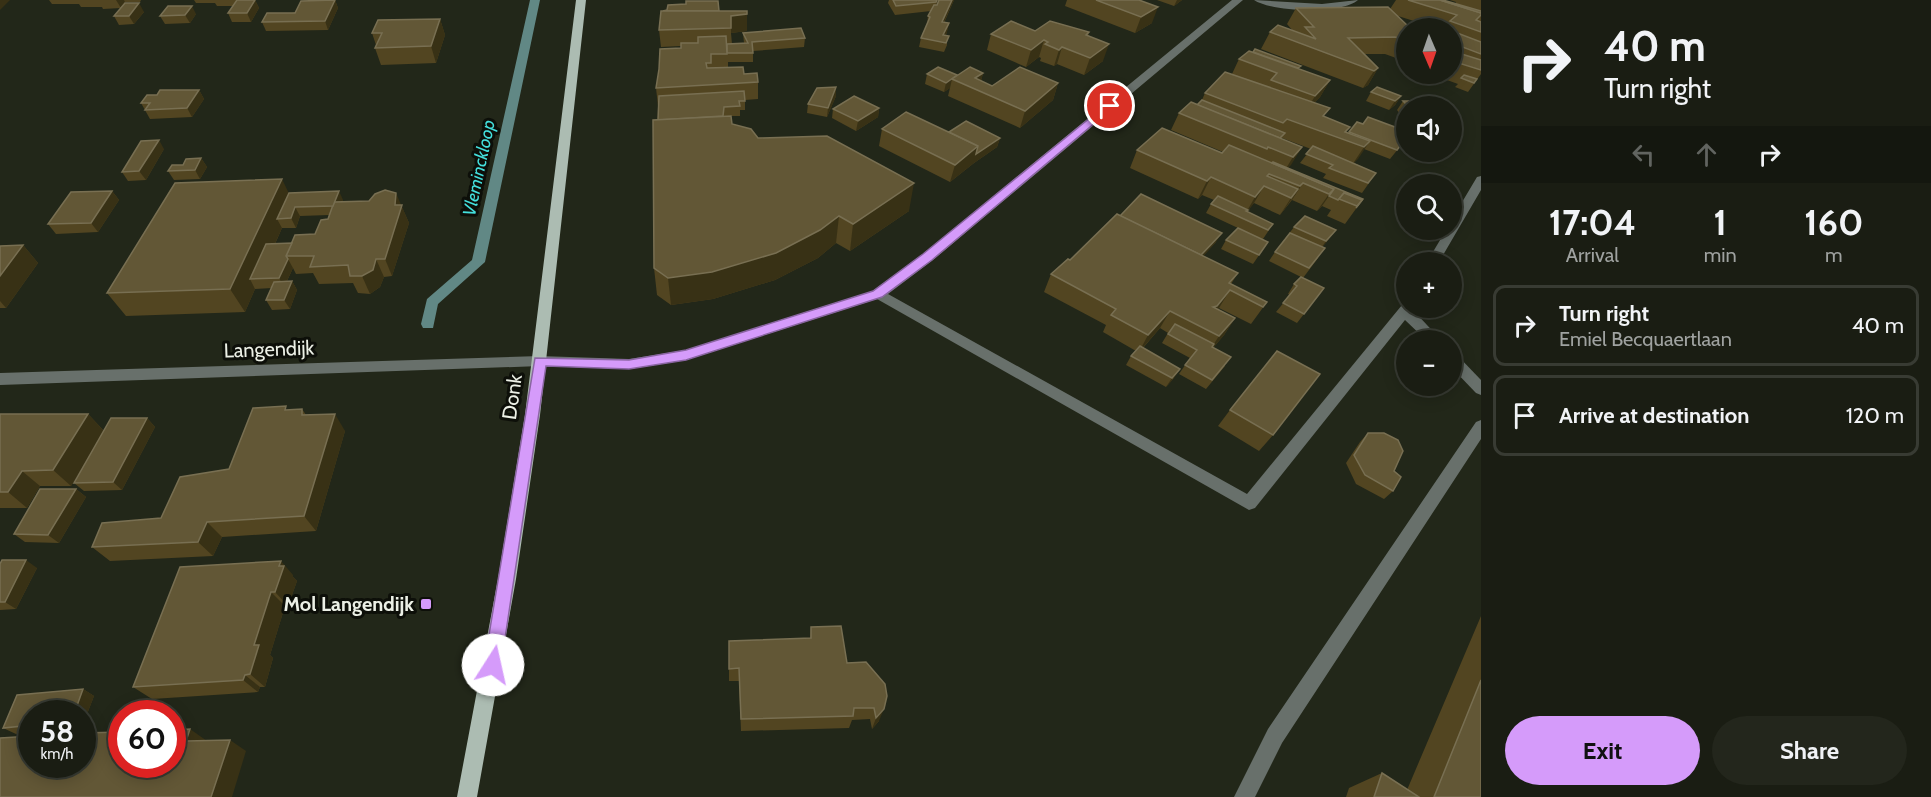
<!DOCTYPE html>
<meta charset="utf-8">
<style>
:root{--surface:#1a1d13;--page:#23261c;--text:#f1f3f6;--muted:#9fa2a0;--line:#383b33;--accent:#d59bfa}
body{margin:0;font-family:Cabin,sans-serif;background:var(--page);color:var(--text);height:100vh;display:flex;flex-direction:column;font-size:22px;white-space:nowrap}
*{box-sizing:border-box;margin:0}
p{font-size:20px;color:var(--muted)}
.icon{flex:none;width:33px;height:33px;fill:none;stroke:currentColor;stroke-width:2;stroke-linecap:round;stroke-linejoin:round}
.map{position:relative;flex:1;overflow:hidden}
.sheet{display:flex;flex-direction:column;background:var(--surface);width:450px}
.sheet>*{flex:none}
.banner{background:#1a1d13;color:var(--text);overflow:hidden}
.needle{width:39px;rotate:178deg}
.tools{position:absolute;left:1396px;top:18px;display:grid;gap:12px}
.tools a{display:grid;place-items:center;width:66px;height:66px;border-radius:50%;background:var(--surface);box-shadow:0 3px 15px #0003,0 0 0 2px var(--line);font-size:30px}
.speed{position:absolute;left:18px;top:700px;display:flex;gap:12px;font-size:30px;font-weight:700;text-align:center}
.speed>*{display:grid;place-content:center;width:78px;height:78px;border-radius:50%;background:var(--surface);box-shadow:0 3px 15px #0003,0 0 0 2px var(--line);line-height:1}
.speed small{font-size:15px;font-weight:400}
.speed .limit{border:9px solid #d22;background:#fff;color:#111}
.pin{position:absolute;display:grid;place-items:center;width:51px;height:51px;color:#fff;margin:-26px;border:3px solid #fff;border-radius:50%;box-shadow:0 2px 6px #0007}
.me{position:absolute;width:66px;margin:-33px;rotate:10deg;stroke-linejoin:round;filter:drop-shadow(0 0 4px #0008)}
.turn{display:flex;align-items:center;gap:21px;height:126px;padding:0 24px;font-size:27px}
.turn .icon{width:78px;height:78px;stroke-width:2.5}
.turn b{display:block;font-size:42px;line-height:51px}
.lanes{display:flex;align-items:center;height:57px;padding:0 24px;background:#0003;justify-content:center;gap:30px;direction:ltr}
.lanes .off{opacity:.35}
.eta{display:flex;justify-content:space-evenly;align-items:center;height:102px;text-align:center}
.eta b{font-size:36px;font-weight:800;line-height:42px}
.primary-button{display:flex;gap:12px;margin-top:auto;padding:12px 24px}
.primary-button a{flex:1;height:69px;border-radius:36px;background:var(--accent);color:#111;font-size:24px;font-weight:800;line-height:69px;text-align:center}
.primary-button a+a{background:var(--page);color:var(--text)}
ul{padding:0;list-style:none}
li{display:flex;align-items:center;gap:18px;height:81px;margin:0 12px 9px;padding:0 12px;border:3px solid var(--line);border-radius:12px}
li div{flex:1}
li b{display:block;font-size:22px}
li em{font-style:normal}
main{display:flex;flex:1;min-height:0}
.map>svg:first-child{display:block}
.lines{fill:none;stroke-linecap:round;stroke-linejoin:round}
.stream{fill:#618885;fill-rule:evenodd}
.minor{fill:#68706b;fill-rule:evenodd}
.major{fill:#acbcb2;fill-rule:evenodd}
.wall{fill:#524521;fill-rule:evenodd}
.shaded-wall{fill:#383115}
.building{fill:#625736;stroke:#786f52;stroke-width:1.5}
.route{fill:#d59bfa;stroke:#8a65a2;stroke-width:1.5}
.poi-dot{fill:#d59bfa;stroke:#0d0f09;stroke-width:2}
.labels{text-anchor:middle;stroke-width:6;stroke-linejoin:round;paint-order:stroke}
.far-water-label{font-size:18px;font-style:italic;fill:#44e0dd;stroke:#0d0f09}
.street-label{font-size:20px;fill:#ecf0e6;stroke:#0d0f09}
.poi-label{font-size:20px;font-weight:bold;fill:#ecf0e6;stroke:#0d0f09;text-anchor:end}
</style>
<main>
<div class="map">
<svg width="1481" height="797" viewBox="0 0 1481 797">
<rect width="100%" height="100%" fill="#222719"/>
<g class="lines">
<path class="stream" d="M530 0H540L485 262 438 304 433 328H423L421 324 427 299 472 260Z"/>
<g class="minor">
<path d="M1232 0H1243L933 260 888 294 1247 494 1402 305 1407 303V308H1414L1413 310 1441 340H1426L1405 320 1255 508 1249 510 877 299 686 360 629 369 540 366 0 385V373L540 356 629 359 686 350 873 291 923 254Z"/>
<path d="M1254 0 1322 4 1358 0C1341 15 1272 12 1254 0Z"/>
<path d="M1481 176V190L1439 262H1427L1446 230H1452V219L1477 177Z"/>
<path d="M1452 354 1457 355 1481 380V395L1476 393 1452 368Z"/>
<path d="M1481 420V439L1282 743 1255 797H1234L1268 729 1476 422Z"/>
</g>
<path class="major" d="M576 0H586L540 415 516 579 477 797H457L498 579 525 415Z"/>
</g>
<g class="wall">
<path d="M49 0H141L140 2H125L121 8 144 12 134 24 119 25 114 16 121 8 103 9 102 7H81L79 4H52Z"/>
<path d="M194 0H255L259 8 251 22H232L228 13 233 6H217L215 3H196Z"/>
<path d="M335 0 338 8 328 30 266 31 262 22Z"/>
<path d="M889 0H938L936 5 954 0 944 23H949L946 35 947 45 944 52 919 47 921 38 927 25 928 16 931 11 895 15 888 3Z"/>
<path d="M1067 0H1139L1152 23 1135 33 1065 6Z"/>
<path d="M1157 0H1182L1174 6Z"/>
<path d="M1396 0H1443L1455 4 1456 2 1450 0H1481V74L1468 92 1455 87 1458 84 1433 75 1434 74H1452V28H1436L1398 16 1407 28V62L1385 54H1365L1378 68 1368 85 1363 88 1261 49 1270 32 1293 31 1287 24 1296 8 1390 9Z"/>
<path d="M719 11H747V31L731 33 732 44 744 43 743 33 805 38 804 47 753 51V62H728V68L744 74 758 82V99L745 100V110H740V116H731L732 124 758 138 909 211 850 251 836 243 818 258 775 280 713 299 671 305 657 295 654 268 658 106 656 88 681 48V46L661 47 659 30Z"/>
<path d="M196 14 190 23 165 24 160 16Z"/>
<path d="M440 19 445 35 436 63 381 65 375 48 376 45 372 33Z"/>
<path d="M1035 31 1089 32 1088 36 1103 61 1084 75 1057 64 1054 66 1040 61 1041 58 1039 57 1026 67 987 50 991 34Z"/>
<path d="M1239 59 1299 69 1330 80 1320 97 1314 103 1325 117 1350 127 1346 132 1348 133 1357 122 1363 124 1395 127 1403 118 1397 110 1403 101 1425 106H1407V138L1390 159 1364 149 1354 163 1376 173 1362 193 1323 178 1326 174 1300 163 1311 149 1282 138 1281 139 1302 147 1288 168 1363 199 1345 224 1327 216 1331 210 1322 206 1317 211 1292 200 1280 215 1254 203 1246 212 1273 224 1263 239 1268 242 1253 264 1221 249 1226 240 1238 228 1206 213 1211 204 1214 200 1202 195 1198 199 1130 168 1137 150 1222 153 1223 152 1171 130 1179 113 1197 105 1202 100 1205 93 1232 74Z"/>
<path d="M983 73 981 81 992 86 1058 83 1053 100 1020 128 948 96 950 88 944 92 925 84 927 74 957 75Z"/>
<path d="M199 90 204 99 192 117 150 119 141 103 157 95Z"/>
<path d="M1371 92 1401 96 1395 105 1389 110 1366 101Z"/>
<path d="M836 96 827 117 807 113 808 104Z"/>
<path d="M879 108 878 117 856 131 832 118 833 109Z"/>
<path d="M882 129 949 132 1000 138 997 147 974 163 950 182 879 146Z"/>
<path d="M164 149 146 180 128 181 122 172Z"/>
<path d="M201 158 207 167 200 179 174 180 168 171Z"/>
<path d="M112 191 119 200 98 232 56 234 48 224Z"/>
<path d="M289 193 343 200 342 202 401 205 409 223 392 276 384 277 380 287 370 294 358 293 353 283 319 284 313 273 296 274 293 268 287 281H292L297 290 290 309 272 310 266 300 272 288 255 289 245 312 126 316 107 293ZM329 215 328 219 315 234 292 243 275 244 282 228H296L300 216Z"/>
<path d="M1120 216 1216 242 1203 256 1238 273 1231 284 1267 302 1251 324 1219 308 1218 309 1235 318 1224 335 1213 348 1225 366 1206 389 1179 374 1190 358 1162 343 1168 333 1160 328 1143 348 1174 378 1166 387 1126 365 1131 356 1136 351 1103 332 1106 325 1044 292 1051 274 1070 260Z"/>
<path d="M1294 227 1329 239 1322 247 1318 258 1303 278 1269 261 1275 252Z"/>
<path d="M23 245 38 263 6 308H0V246Z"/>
<path d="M1294 284 1324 288 1297 323 1276 312 1290 295 1288 294Z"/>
<path d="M302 409 306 415 345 431 316 531 222 537 213 556 110 561 92 547 161 518 229 469 288 410Z"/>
<path d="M1230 410 1273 435 1259 451 1218 426Z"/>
<path d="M0 414H88L104 431 71 486H40L27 508H0Z"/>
<path d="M147 418 155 427 122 490 84 491 74 483Z"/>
<path d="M1368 433 1394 471 1393 491 1384 499 1356 484 1346 463 1360 442Z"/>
<path d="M76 489 86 497 59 543 25 542 14 534Z"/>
<path d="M0 564 37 568 16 609 0 610Z"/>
<path d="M293 575V577L297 581 288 606H285L270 655 273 658 265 687H260L258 692 152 699 133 687Z"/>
<path d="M1481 616V797H1346L1349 788 1382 773 1407 790Z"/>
<path d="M811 627 847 663 866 662 879 721 872 729 870 719 852 720 849 728 741 731 739 681H729V669L810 638Z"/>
<path d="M83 689 94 696 82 727V714H32V732L16 734 3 728 17 695Z"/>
</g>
<g class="shaded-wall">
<path d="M0 0H10L0 10Z"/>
<path d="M116 0H124L125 2 121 8Z"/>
<path d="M255 0 259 8 251 22 247 13Z"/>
<path d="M335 0 338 8 328 30 325 21Z"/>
<path d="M952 0H954L940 31 942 22Z"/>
<path d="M1177 0H1182L1174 6Z"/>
<path d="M139 3 144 12 134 24 129 16Z"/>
<path d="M192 6 196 14 190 23 185 15Z"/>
<path d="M1158 7 1152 23 1135 33 1141 17Z"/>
<path d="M747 14V31L731 33V16Z"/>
<path d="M440 19 445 35 436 63 431 46Z"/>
<path d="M949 23 947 32 942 44 943 35Z"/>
<path d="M1044 40 1039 57 1026 67 1031 50Z"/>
<path d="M1109 44 1103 61 1084 75 1090 58Z"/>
<path d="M1062 47 1057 64 1054 66 1059 50Z"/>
<path d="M1378 68 1368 85 1363 88 1374 71Z"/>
<path d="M983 73 979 90 975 78Z"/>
<path d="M952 79 950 88 944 92 946 83Z"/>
<path d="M1330 80 1320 97 1305 113 1315 96Z"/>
<path d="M1058 83 1053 100 1020 128 1025 111Z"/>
<path d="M836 87V96L827 117 828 108Z"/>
<path d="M199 90 204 99 192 117 187 108Z"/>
<path d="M1401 96 1395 105 1389 110 1395 101Z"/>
<path d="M879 108 878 117 856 131 858 121Z"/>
<path d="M1000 138 997 147 974 163 950 182 955 165 978 146Z"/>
<path d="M159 140 164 149 146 180 139 171Z"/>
<path d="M1370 141 1358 159 1352 165 1364 147Z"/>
<path d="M1302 147 1291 165 1282 175 1293 157Z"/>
<path d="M201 158 207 167 200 179 195 170Z"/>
<path d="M1211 177 1202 195 1198 199 1207 181Z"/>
<path d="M282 179 293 202 277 219 282 228 259 279H250L255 289 245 312 230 289Z"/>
<path d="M914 183 909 211 850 251 853 224Z"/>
<path d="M1303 183 1292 200 1289 204 1300 186Z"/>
<path d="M1264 186 1254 203 1243 218 1255 197Z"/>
<path d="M1298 189 1287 206 1280 215 1291 198Z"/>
<path d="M1334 189 1322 206 1317 211 1329 194Z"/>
<path d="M112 191 119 200 98 232 91 223Z"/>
<path d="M339 191 343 200 337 215 333 206Z"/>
<path d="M396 193 409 223 392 276 385 259Z"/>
<path d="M295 207 300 216 296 228 291 218Z"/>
<path d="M839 216 836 243 818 258 775 280 713 299 671 305 668 278Z"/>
<path d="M1336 230 1329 239 1320 250 1326 241Z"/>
<path d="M1222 233 1216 242 1191 270 1196 261Z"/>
<path d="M23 245 38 263 6 308 0 301V276Z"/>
<path d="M288 259 293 268 284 287 279 278Z"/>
<path d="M376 259 384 277 380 287 370 294 362 276Z"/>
<path d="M292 281 297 290 290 309 284 300Z"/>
<path d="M1230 290 1219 308 1206 323 1213 307Z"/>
<path d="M1170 311 1160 328 1139 352 1148 335Z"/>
<path d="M1235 318 1224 335 1206 356 1219 336Z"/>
<path d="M1180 369 1174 378 1166 387 1172 378Z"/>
<path d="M88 414 104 431 71 486 53 470Z"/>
<path d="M335 414 345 431 316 531 304 516Z"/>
<path d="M147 418 155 427 122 490 113 482Z"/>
<path d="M22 471 40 486 27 508 8 492Z"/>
<path d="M76 489 86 497 59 543 48 535Z"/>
<path d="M207 522 222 537 213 556 198 542Z"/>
<path d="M26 560 37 568 16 609 5 602Z"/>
<path d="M281 561 293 575V577L297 581 288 606 275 592Z"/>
<path d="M271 592 285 606 270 655 273 658 265 687 250 674 254 645Z"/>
<path d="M245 675 260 687 258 692 243 680Z"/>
<path d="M83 689 94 696 82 727V714H74Z"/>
<path d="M884 709 879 721 872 729 876 718Z"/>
<path d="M190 729 207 741H186Z"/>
<path d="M230 740 246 751 232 797H211Z"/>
</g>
<g class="building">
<path d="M237 0H255L247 13H228Z"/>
<path d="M335 0 325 21 262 22 267 13H295L301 1Z"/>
<path d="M893 0H937L936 2 896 6Z"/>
<path d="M939 0H952L942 22 949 23 943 35 949 36 946 43 921 38 930 17 928 16 934 5H937Z"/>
<path d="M1096 0H1139L1158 7 1141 17Z"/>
<path d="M1408 0H1440L1481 13V15L1476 20 1481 22V32L1450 21 1457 15Z"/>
<path d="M1440 0H1443L1481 11V13Z"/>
<path d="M686 1H718L719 11H663L667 10 668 5 686 4Z"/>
<path d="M125 3H139L129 16H114Z"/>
<path d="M168 6H192L185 15 160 16Z"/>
<path d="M1388 7 1409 27H1425L1427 28H1407V41L1395 37 1348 38 1378 68 1374 71 1270 32 1278 25 1316 39 1305 27H1314L1296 8Z"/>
<path d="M661 11H747V14L731 16V28L659 30Z"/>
<path d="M440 19 431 46 375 48 382 33H372L378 20Z"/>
<path d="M1011 21 1035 31 1050 21 1089 32 1086 35 1109 44 1090 58 1062 47 1059 50 1045 44 1048 42 1044 40 1031 50 991 34Z"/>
<path d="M801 28 805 38 752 42 753 53H727V44L748 43 743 33Z"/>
<path d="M1452 31 1481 42V54L1452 43Z"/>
<path d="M726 36 727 54H711V63H706L707 68 743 67 744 74 757 73 758 82 656 88 659 69 660 49 681 48V43H698V37Z"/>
<path d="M1255 49 1301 66 1298 68 1253 52Z"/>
<path d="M1249 51 1330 80 1315 96 1271 80 1277 73 1239 59Z"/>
<path d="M1452 51 1481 60V70L1452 61Z"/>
<path d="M938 67 957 75 946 83 927 74Z"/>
<path d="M970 67 983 73 975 78 992 86 1020 67 1058 83 1025 111 952 79Z"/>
<path d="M1225 72 1330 108 1323 116 1350 127 1345 132 1370 141 1364 147 1287 119 1283 123 1205 93Z"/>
<path d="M1464 75 1477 79 1474 83 1461 78Z"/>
<path d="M836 87 828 108 808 104 817 88Z"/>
<path d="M1377 87 1401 96 1395 101 1371 92Z"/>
<path d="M160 90H199L187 108 145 110 150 103H141L147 95H157Z"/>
<path d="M744 91 745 101H739L740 106 724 107 723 116 658 120 659 96Z"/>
<path d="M854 96 879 108 858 121 833 109Z"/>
<path d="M1202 100 1285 133 1280 138 1197 105Z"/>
<path d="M1403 101H1419L1425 106H1408Z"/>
<path d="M1191 102 1302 147 1293 157 1268 147 1267 149 1179 113Z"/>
<path d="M906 112 978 146 955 165 882 129Z"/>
<path d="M731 116 732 124 751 129 758 138 827 136 914 183 853 224 839 216 820 230 776 253 712 272 668 278 654 268 653 120Z"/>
<path d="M1368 117 1395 127 1404 117 1407 118V137L1397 150 1349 132 1357 122 1363 124Z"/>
<path d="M966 121 1000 138 976 154 978 146 949 132Z"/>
<path d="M1162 128 1222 153 1229 145 1334 189 1329 194 1303 183 1300 186 1269 174 1267 176 1298 189 1291 198 1264 186 1255 197 1211 177 1207 181 1137 150Z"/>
<path d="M159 140 139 171 122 172 141 141Z"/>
<path d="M1313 146 1376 173 1368 183 1329 168 1333 165 1306 154Z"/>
<path d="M201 158 195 170 168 171 172 165H183L186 159Z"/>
<path d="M1273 162 1363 199 1356 208 1362 200 1344 193 1338 200 1329 196 1334 189 1272 163Z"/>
<path d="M282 179 230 289 107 293 175 183Z"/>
<path d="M385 190 396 193 395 205H402L385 259H376L373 270 362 276H350L348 265 310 267 314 256H286L295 235 315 234 321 220 328 219 334 202 369 201 375 194Z"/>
<path d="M112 191 91 223 48 224 71 192Z"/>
<path d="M339 191 333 206 295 207 291 218 277 219 289 193Z"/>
<path d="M1344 193 1362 200 1357 206 1339 199Z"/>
<path d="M1141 194 1222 233 1201 255 1120 216Z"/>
<path d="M1218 196 1248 210 1246 211 1273 224 1268 230 1211 204Z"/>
<path d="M1117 214 1238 273 1229 283 1267 302 1263 307 1230 290 1217 306 1213 307 1235 318 1219 336 1170 311 1148 335 1111 315 1116 309 1051 274 1068 259 1070 260Z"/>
<path d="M1305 216 1336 230 1326 241 1294 227Z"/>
<path d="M1238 228 1268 242 1259 255 1226 240Z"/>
<path d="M1290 233 1325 248 1309 268 1275 252Z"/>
<path d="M292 243 286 256 288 259 279 278 250 279 266 244Z"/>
<path d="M23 245 0 276V246Z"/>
<path d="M1301 277 1324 288 1304 314 1283 303 1297 286 1294 284Z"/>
<path d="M292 281 284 300H266L274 282Z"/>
<path d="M1175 324 1214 344 1212 347 1231 357 1212 380 1185 365 1197 350 1168 334Z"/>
<path d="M1140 346 1180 369 1172 378 1131 356Z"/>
<path d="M1277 351 1320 374 1273 435 1230 410Z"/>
<path d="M286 406 285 410 302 409V415L335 414 304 516 207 522 198 542 92 547 102 523 161 518 180 477 229 469 253 408Z"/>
<path d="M0 414H88L53 470 22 471 8 492H0Z"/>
<path d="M111 418H147L113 482 74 483Z"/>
<path d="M1368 433H1384L1398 440 1403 451 1394 471 1401 477 1393 491 1365 475 1354 455Z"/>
<path d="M40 489H76L48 535 14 534Z"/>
<path d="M2 560H26L5 602H0V564Z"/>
<path d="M281 561 279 566H284L275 592H271L254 645H259L250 674 245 675 243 680 133 687 180 567Z"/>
<path d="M841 626 847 663 866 662 885 684 887 696 884 709 876 718 874 708H854L853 716 741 719 739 668 729 669V641L811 638V627Z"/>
<path d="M1481 680V797H1434Z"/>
<path d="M83 689 74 714H32V725L3 728 17 695Z"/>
<path d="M190 729 186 741 230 740 211 797H0V738L32 736V765H82V733L122 732V765H172V730Z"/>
<path d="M1382 773 1419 797H1374Z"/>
</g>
<path class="route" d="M1107 104 1115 106 932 260 882 297 686 360 629 369 546 366 501 665 499 671 493 673 487 671 484 665 535 358 629 360 686 350 873 291 923 254Z"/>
<rect class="poi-dot" x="420" y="598" width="12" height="12" rx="3"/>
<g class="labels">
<g class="far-water-label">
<text transform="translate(479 168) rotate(-78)" y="6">Vleminckloop</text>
</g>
<g class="street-label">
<text transform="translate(269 349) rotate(-2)" y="7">Langendijk</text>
<text transform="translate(512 397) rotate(-82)" y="7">Donk</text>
</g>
<g class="poi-label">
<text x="414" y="611">Mol Langendijk</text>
</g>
</g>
</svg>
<div class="tools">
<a><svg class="needle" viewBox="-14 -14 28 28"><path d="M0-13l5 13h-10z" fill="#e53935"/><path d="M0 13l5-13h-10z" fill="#9fa2a0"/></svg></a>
<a><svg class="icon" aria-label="sound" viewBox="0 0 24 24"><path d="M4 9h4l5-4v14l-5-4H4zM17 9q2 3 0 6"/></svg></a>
<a><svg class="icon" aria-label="search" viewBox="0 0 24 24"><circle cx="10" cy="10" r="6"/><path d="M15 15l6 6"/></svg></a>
<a>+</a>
<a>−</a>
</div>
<div class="speed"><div>58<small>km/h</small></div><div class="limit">60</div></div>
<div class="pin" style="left:1110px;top:106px;background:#d93025"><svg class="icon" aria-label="arrive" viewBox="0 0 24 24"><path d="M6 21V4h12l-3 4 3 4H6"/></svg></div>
<svg class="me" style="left:493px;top:665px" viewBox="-20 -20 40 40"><circle r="19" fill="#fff"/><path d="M0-13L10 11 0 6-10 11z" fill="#d59bfa"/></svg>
</div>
<section class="sheet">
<div class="banner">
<div class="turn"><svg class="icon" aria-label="right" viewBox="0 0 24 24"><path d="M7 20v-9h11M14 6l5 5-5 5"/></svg><div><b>40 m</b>Turn right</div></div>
<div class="lanes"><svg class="icon off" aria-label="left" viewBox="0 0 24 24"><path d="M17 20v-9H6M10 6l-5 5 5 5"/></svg><svg class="icon off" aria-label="ahead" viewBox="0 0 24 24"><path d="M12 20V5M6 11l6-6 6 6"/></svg><svg class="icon" aria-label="right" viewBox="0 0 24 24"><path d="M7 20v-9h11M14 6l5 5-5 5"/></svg></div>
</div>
<div class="eta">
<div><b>17:04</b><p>Arrival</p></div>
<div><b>1</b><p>min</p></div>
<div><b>160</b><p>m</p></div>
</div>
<ul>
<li><svg class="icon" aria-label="right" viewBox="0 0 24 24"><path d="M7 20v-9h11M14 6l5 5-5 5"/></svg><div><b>Turn right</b><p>Emiel Becquaertlaan</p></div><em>40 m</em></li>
<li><svg class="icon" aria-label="arrive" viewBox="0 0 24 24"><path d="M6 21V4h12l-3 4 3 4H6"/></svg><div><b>Arrive at destination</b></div><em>120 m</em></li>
</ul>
<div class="primary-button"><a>Exit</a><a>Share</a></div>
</section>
</main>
